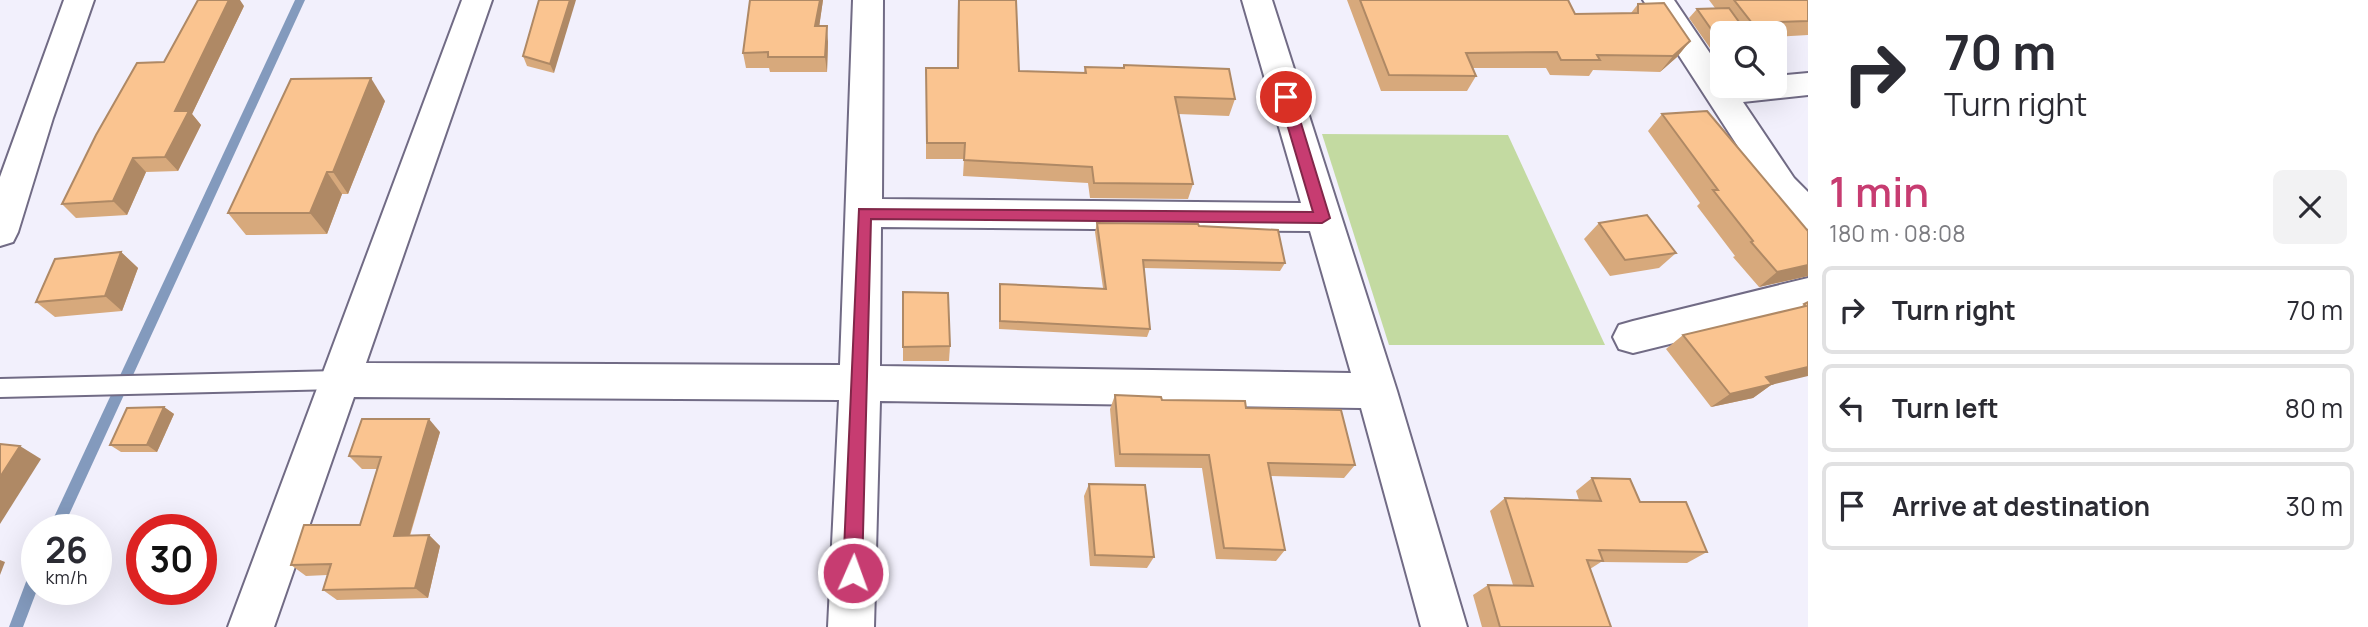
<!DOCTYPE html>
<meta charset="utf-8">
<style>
:root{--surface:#fff;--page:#f2f2f3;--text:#2b2b33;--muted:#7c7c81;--line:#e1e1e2;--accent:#c73c71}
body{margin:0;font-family:Manrope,sans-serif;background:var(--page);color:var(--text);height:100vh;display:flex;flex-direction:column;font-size:26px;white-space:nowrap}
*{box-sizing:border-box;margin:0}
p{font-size:23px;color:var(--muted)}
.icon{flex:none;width:38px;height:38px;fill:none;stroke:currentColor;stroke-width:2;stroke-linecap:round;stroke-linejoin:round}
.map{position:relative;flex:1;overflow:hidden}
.sheet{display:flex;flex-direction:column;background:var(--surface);width:560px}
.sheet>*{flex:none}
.guide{background:#fff;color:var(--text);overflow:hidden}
.tools{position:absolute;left:1710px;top:21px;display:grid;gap:14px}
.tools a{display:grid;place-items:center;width:77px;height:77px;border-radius:10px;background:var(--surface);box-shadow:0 7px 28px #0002;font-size:35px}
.speed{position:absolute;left:21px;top:514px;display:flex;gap:14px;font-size:35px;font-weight:700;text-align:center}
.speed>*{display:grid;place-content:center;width:91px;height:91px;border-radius:50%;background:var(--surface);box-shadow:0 7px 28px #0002;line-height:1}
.speed small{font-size:18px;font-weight:400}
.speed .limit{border:10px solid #d22;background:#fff;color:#111}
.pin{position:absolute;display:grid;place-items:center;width:60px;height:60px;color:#fff;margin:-30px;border:4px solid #fff;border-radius:50%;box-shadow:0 2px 7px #0007}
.me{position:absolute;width:77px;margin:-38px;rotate:2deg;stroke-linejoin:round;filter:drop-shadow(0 0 5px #0008)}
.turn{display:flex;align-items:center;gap:24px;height:147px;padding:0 21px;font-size:32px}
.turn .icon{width:91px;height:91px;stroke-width:2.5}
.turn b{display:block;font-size:49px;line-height:60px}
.round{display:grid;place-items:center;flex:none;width:74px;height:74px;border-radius:10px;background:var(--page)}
.overview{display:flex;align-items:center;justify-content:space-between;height:119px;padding:0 21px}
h1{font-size:42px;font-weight:600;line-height:52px;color:var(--accent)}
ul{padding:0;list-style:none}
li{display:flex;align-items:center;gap:21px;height:88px;margin:0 14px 10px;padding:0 7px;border:4px solid var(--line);border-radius:10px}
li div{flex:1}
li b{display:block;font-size:26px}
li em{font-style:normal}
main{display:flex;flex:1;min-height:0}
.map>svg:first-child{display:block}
.green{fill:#c3daa1}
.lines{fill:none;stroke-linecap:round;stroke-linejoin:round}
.stream{fill:#839abd;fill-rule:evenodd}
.lane-casing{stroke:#716b85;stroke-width:4}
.street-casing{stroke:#716b85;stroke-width:4}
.lane{fill:#fff;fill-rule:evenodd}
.street{fill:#fff;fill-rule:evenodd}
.wall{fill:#d7a97c}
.shaded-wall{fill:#af8965}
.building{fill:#fac490;stroke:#af8965;stroke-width:2}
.route{fill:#c73c71;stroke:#812749;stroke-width:2}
</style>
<main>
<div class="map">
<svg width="1808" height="627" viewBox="0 0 1808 627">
<rect width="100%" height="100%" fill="#f2f0fc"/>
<path class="green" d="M1322 134 1508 135 1605 345H1389Z"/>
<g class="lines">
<g class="stream">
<path d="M295 0H305L62 530H48Z"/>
<path d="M37 564V590L23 627H9L32 566Z"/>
</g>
<defs>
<path id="lane" d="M338 371 345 374 348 380 345 386 338 389 0 397V379Z"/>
<g id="street">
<path d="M64 0H94L53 118 18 232 13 242 0 246V177Z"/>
<path d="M462 0H492L366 363 840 365 853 0H883L882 199 1301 203 1242 0H1272L1397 391 1467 627H1421L1361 408 880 401 874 627H828L839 400 354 397 274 627H228ZM881 227 1310 231 1351 373 880 366Z"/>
<path d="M1643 0H1674L1722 71V86H1774V76L1808 73V95L1743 102 1794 178 1808 192V229L1795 225 1770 196Z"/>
<path d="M1808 278V310L1633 353 1619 349 1613 337 1619 325 1633 321Z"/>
</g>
</defs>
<use href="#lane" class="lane-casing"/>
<use href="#street" class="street-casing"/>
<use href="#lane" class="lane"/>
<use href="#street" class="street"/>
</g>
<g class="wall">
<path d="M539 0 554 73 527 66 523 56Z"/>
<path d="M750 0H823L819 26 828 42 827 72H770L769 68H746L743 53Z"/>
<path d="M958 0 1019 71 1084 73 1085 67 1235 99 1229 116 1178 114 1193 184 1188 199 1090 198 1088 183 963 176 964 159H926V84L957 68Z"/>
<path d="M1347 0H1568L1575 14 1631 13 1638 4 1690 41 1677 57 1660 72 1593 70 1589 76 1550 75 1546 68H1473L1476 76 1467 91H1381Z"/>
<path d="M1709 0H1808V35L1774 37V33H1722V48H1710L1689 18 1697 9 1715 8Z"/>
<path d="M244 6 192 114 201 125 178 171 146 172 127 215 76 218 62 204 164 62Z"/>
<path d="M385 101 348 194H342L327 234 246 235 228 213Z"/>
<path d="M1662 114 1808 231V276L1759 287 1733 257 1735 256 1697 206 1700 203 1648 131Z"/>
<path d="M1097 223 1199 226 1285 263 1280 271 1144 268 1150 329 1147 337 999 329V292L1000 284 1103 288 1095 232Z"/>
<path d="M1599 223 1676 253 1659 268 1610 276 1584 239Z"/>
<path d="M121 252 138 268 122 311 55 317 36 302Z"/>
<path d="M903 292 950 346 949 361H903Z"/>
<path d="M1808 302 1771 385 1753 398 1711 407 1666 349 1683 335 1799 308Z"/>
<path d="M1115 395 1246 408 1355 465 1344 478 1271 476 1285 550 1276 561 1216 559 1202 468 1115 467 1110 409Z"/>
<path d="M164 407 174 414 157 452H121L110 445Z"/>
<path d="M440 432 410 536 429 535 440 546 428 598 337 600 323 590 327 575 306 576 291 565 360 525 378 469H362L349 456Z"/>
<path d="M1592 478 1640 502 1707 552 1687 563 1601 562 1590 569 1611 627H1482L1473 595 1488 585H1513L1490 511 1505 498 1579 500 1576 491Z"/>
<path d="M1089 484 1154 557 1147 568 1090 566 1084 496Z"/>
</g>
<g class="shaded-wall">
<path d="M229 0H240L244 6 192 114 201 125 178 171 165 157 175 111Z"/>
<path d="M570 0H576L554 73 550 64Z"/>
<path d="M820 0H823L817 42 815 26Z"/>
<path d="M827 26 828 42 827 72 825 57Z"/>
<path d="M1690 41 1677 57 1660 72 1673 56Z"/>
<path d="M371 78 385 101 348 194 333 172Z"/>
<path d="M133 158 146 172 127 215 113 201Z"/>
<path d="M327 172 342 194 327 234 310 213Z"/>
<path d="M121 252 138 268 122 311 105 296Z"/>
<path d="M1808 265V276L1759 287 1777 272Z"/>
<path d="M1808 367V376L1771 385 1753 398 1711 407 1730 394 1766 377Z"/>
<path d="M164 407 174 414 157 452 147 445Z"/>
<path d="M429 419 440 432 406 547 394 536Z"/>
<path d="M20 446 41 459 0 524V477Z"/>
<path d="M429 535 440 546 428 598 415 588Z"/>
<path d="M0 560 5 562 0 575Z"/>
</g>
<g class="building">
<path d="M198 0H229L175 111H189L165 157 133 158 113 201 62 204 96 135 137 63 164 62Z"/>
<path d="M539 0H570L550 64 523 56Z"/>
<path d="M750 0H820L815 26H827L825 57H768V52L743 53Z"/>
<path d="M959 0H1016L1019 71 1086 73 1085 67 1124 68V65L1229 69 1235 99 1175 97 1193 184 1094 183 1092 167 964 160 965 143H927L926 68H958Z"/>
<path d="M1360 0H1568L1575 14 1638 13V4L1664 3 1690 41 1673 56 1597 55 1600 60H1561L1557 52 1466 53 1476 76 1389 75Z"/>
<path d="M1734 0H1808V21L1752 23Z"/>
<path d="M1729 8 1747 33H1722V39H1718L1697 9Z"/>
<path d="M371 78 333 172H327L310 213H228L291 79Z"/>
<path d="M1707 111 1808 231V265L1777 272 1751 242 1753 241 1713 190H1718L1662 114Z"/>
<path d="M1647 215 1676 253 1625 260 1599 223Z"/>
<path d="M1097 223 1198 224 1199 226 1278 230 1285 263 1143 260 1150 329 1000 321V284L1106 289Z"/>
<path d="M121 252 105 296 36 302 55 259Z"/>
<path d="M903 292 948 293 950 346 903 347Z"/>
<path d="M1808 302V367L1766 377 1772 384 1730 394 1683 335 1806 306 1804 304Z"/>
<path d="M1115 395 1161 397 1162 400 1245 401 1246 408 1341 410 1355 465 1268 463 1285 550 1224 548 1209 455 1120 454Z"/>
<path d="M164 407 147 445H110L127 408Z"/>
<path d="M362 419H429L394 536 429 535 415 588 323 590 331 564 291 565 304 525H360L381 457 349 456Z"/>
<path d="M0 444 20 446 0 477Z"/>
<path d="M1592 478 1630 479 1640 502H1686L1707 552 1599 550 1603 561 1587 560 1611 627H1500L1488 585 1533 586 1505 498 1601 501Z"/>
<path d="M1089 484 1145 485 1154 557 1095 555Z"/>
</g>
<path class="route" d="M1286 92 1293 97 1330 218 1322 223 871 219 862 573 859 579 853 582 846 579 843 573 859 209 1313 212 1279 97Z"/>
</svg>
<div class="tools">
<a><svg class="icon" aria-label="search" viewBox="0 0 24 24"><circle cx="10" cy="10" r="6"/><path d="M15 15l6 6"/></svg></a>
</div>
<div class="speed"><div>26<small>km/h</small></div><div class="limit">30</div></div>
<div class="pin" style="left:1286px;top:97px;background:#d93025"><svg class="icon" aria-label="arrive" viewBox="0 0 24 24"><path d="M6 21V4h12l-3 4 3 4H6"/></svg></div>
<svg class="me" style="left:853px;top:573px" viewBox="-20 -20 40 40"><circle r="17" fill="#c73c71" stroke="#fff" stroke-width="3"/><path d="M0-11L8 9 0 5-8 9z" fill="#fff"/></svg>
</div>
<section class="sheet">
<div class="guide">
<div class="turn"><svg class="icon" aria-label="right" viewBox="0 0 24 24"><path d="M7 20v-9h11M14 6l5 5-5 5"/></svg><div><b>70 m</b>Turn right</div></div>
</div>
<div class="overview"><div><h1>1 min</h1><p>180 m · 08:08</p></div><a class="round"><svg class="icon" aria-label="close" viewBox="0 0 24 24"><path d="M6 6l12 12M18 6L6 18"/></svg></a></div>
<ul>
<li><svg class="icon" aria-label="right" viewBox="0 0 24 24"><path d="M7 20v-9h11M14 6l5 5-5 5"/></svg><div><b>Turn right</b></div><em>70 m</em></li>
<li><svg class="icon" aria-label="left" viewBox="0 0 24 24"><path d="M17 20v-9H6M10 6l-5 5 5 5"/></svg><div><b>Turn left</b></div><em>80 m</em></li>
<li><svg class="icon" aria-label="arrive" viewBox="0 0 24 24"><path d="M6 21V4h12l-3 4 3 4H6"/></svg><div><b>Arrive at destination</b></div><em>30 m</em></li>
</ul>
</section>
</main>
